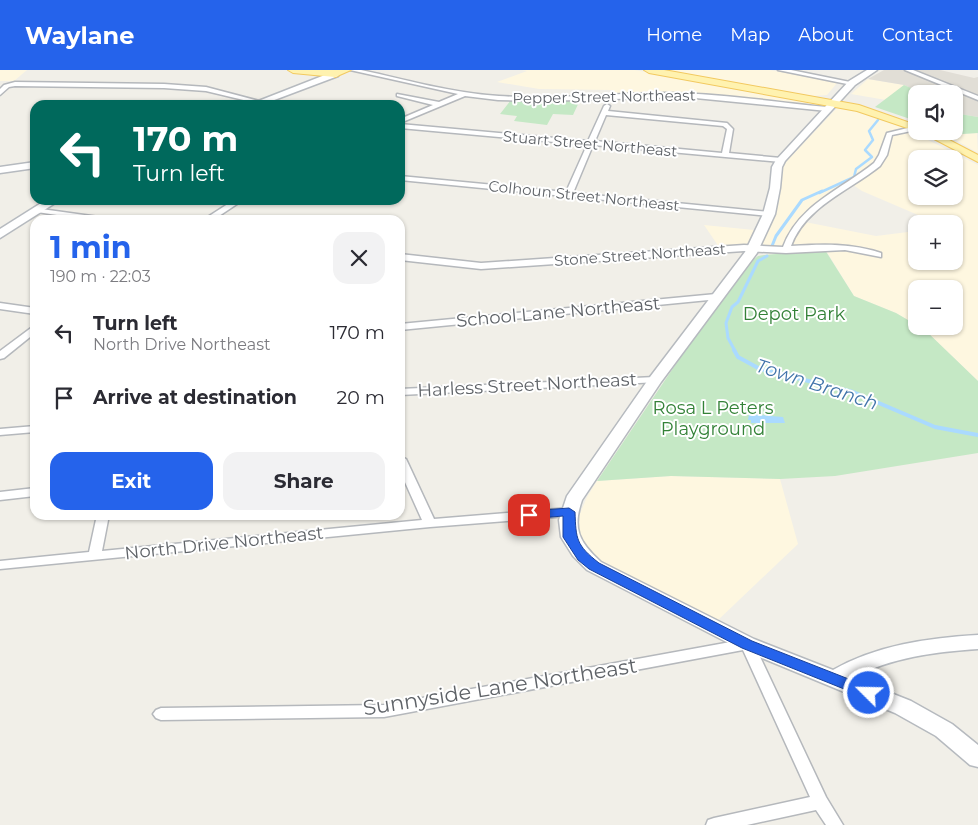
<!DOCTYPE html>
<meta charset="utf-8">
<style>
:root{--surface:#fff;--page:#f2f2f3;--text:#2b2b33;--muted:#7c7c81;--accent:#2563eb}
body{margin:0;font-family:Montserrat,sans-serif;background:var(--page);color:var(--text);height:100vh;display:flex;flex-direction:column;font-size:19px;white-space:nowrap}
*{box-sizing:border-box;margin:0}
p{font-size:16px;color:var(--muted)}
.icon{flex:none;width:28px;height:28px;fill:none;stroke:currentColor;stroke-width:2;stroke-linecap:round;stroke-linejoin:round}
.map{position:relative;flex:1;overflow:hidden}
.panel{position:absolute;left:30px;top:145px;width:375px;height:305px;display:flex;flex-direction:column;background:var(--surface);border-radius:15px;box-shadow:0 1px 4px #0004}
.panel>*{flex:none}
.hud{position:absolute;left:30px;top:30px;width:375px;height:105px;border-radius:15px;box-shadow:0 1px 4px #0004;background:#00695c;color:#fff;overflow:hidden}
.tools{position:absolute;left:908px;top:15px;display:grid;gap:10px}
.tools a{display:grid;place-items:center;width:55px;height:55px;border-radius:10px;background:var(--surface);box-shadow:0 1px 4px #0004;font-size:25px}
.pin{position:absolute;display:grid;place-items:center;width:42px;height:42px;color:#fff;margin:-21px;border-radius:10px;box-shadow:0 2px 8px #0006}
.me{position:absolute;width:55px;margin:-28px;rotate:293deg;stroke-linejoin:round;filter:drop-shadow(0 0 4px #0008)}
.turn{display:flex;align-items:center;gap:18px;height:105px;padding:0 20px;font-size:22px}
.turn .icon{width:65px;height:65px;stroke-width:2.5}
.turn b{display:block;font-size:35px;line-height:42px}
.round{display:grid;place-items:center;flex:none;width:52px;height:52px;border-radius:15px;background:var(--page)}
.summary{display:flex;align-items:center;justify-content:space-between;height:85px;padding:0 20px}
h1{font-size:30px;font-weight:700;line-height:38px;color:var(--accent)}
.cta{display:flex;gap:10px;margin-top:auto;padding:10px 20px}
.cta a{flex:1;height:58px;border-radius:15px;background:var(--accent);color:#fff;font-size:20px;font-weight:700;line-height:58px;text-align:center}
.cta a+a{background:var(--page);color:var(--text)}
ul{padding:0;list-style:none}
li{display:flex;align-items:center;gap:15px;height:65px;padding:0 20px}
li div{flex:1}
li b{display:block;font-size:19px}
li em{font-style:normal}
header{display:flex;align-items:center;gap:30px;box-sizing:border-box;height:70px;padding:0 25px;background:var(--accent);color:#fff}
header strong{font-size:24px}
nav{display:flex;gap:28px;margin-inline-start:auto;font-size:18px}
.map>svg:first-child{display:block}
.commercial{fill:#fef7e0;fill-rule:evenodd}
.education{fill:#e1ded6}
.green{fill:#c5e8c5}
.water{fill:#aadaff}
.lines{fill:none;stroke-linecap:round;stroke-linejoin:round}
.stream-far2{stroke:#aadaff;stroke-width:2.5}
.stream-far1{stroke:#aadaff;stroke-width:3}
.stream{stroke:#aadaff;stroke-width:4}
.street-casing{stroke:#b5b8bc;stroke-width:3}
.secondary-casing{stroke:#b6babf;stroke-width:3}
.primary-casing{stroke:#f2c960;stroke-width:2}
.street{fill:#fff;fill-rule:evenodd}
.secondary{fill:#fff;fill-rule:evenodd}
.primary{fill:#fff2af;fill-rule:evenodd}
.route{fill:#2563eb;stroke:#184099}
.labels{text-anchor:middle;stroke-width:4;stroke-linejoin:round;paint-order:stroke}
.far-street-label{font-size:15px;fill:#5f6368;stroke:#fff}
.street-label{font-size:18px;fill:#5f6368;stroke:#fff}
.park-label{font-size:18px;fill:#348238;stroke:#fff}
.water-label{font-size:19px;font-style:italic;fill:#4174aa;stroke:#fff}
.near-street-label{font-size:21px;fill:#5f6368;stroke:#fff}
</style>
<header>
<strong>Waylane</strong>
<nav><a>Home</a><a>Map</a><a>About</a><a>Contact</a></nav>
</header>
<div class="map">
<svg width="978" height="755" viewBox="0 0 978 755">
<rect width="100%" height="100%" fill="#f1efe8"/>
<g class="commercial">
<path d="M0 0H27L14 11H0Z"/>
<path d="M522 0H635L816 33 823 36 719 27H611L613 20 539 19 497 12 527 1Z"/>
<path d="M663 0H770L837 13 827 25 813 26Z"/>
<path d="M868 9 904 15 886 30 851 24Z"/>
<path d="M837 38 856 41 898 55 978 95V311L925 260 918 256H954V219H916V255L896 243 854 226 822 174 769 177 763 174 761 172 778 136 781 104 784 94ZM916 89H954V126H916ZM853 115 862 121 939 154H954V191H916V161L876 166 805 152 822 136Z"/>
<path d="M977 63 978 83 947 65Z"/>
<path d="M704 155 754 160 748 174 719 177Z"/>
<path d="M671 406 780 409 798 474 716 552 604 495 587 479 580 467 578 453 579 446 587 427 597 411Z"/>
</g>
<path class="education" d="M884 0H940L974 8 978 7V47L954 43V24H918L917 21 904 15 868 9Z"/>
<g class="green">
<path d="M904 15 918 21 914 34 916 35V51L875 37Z"/>
<path d="M511 30 538 32 580 30 573 45 553 44 547 55 514 51 517 46 500 44Z"/>
<path d="M954 43 978 47V63L947 65 940 61H954Z"/>
<path d="M825 180 854 226 896 243 925 260 978 311V383L835 406 780 409 671 406 597 411 684 282 753 190 758 186 764 185Z"/>
</g>
<path class="water" d="M749 344 783 347 785 353H751V350H748Z"/>
<g class="lines">
<path class="stream-far2" d="M819 123 854 107 856 99 872 87 865 80 873 70 869 61 878 50"/>
<g class="stream-far1">
<path d="M772 176 776 166 802 130 822 121"/>
<path d="M735 281 728 268 726 253 732 237 738 232 758 191 767 186"/>
</g>
<path class="stream" d="M734 280 738 287 760 299 853 322 935 357 978 365"/>
<defs>
<g id="street">
<path d="M350 0H361C407 10 452 23 499 26 554 30 609 23 665 23 719 23 773 32 827 37L830 39 827 41 685 27 540 31 498 30 465 26 400 53V49L433 35 397 26V24L439 32 458 24Z"/>
<path d="M778 0H791L855 13 852 15Z"/>
<path d="M905 0H913L978 26V30Z"/>
<path d="M15 12 164 14 206 17 263 32 260 34 206 21 164 18 15 16 9 17 0 25V19L4 15Z"/>
<path d="M607 34 610 36 608 41 727 53 733 59 729 83 781 88 785 90 781 92 593 75 573 123 769 142 773 144 769 146 400 110V106L566 122 587 75 400 58V54L588 71 604 36ZM606 45 723 56 727 59 722 83 595 71Z"/>
<path d="M916 56V60L892 65 887 85 880 96C849 121 805 137 791 176 823 174 851 173 881 183V187L845 180 786 183 744 181 481 199 400 190V184L481 193 744 175 783 177C798 135 842 119 874 93L879 85 887 63Z"/>
<path d="M234 130H243L213 150H203Z"/>
<path d="M34 138 106 148 110 150H90L37 142H34Z"/>
<path d="M716 224 719 225V229L400 260V254Z"/>
<path d="M0 233 35 238V244L0 239Z"/>
<path d="M35 255V263L4 288 0 289V281Z"/>
<path d="M655 307 660 310 659 312 400 325V319Z"/>
<path d="M35 356V362L0 365V359Z"/>
<path d="M400 386 406 389 434 449 569 438 575 442 569 446 430 457 0 499V491L89 482 97 445H109L102 481 422 450 400 401Z"/>
<path d="M35 418V426L0 430V422Z"/>
<path d="M747 569 752 570 754 574 826 727 843 755H826L816 740 747 755H706L708 750 714 748 810 727 743 580 384 647 161 650 156 648 153 644 156 640 161 638 384 635Z"/>
</g>
<g id="secondary">
<path d="M867 0H877L855 15 785 91 782 97 780 118 775 144 757 183 661 312 582 430C572 459 579 472 601 492L754 569 833 600C877 575 928 568 978 565V579C936 582 891 587 853 608L911 631 952 654 978 675V697L970 695 936 666 895 643 740 579 587 500 573 486 561 467 559 450 567 426 650 307 745 182 763 144 770 118 772 97 776 90 849 11Z"/>
<path d="M335 1 339 4 338 6 261 35H248Z"/>
<path d="M35 92V98L0 103V97Z"/>
<path d="M46 130H60L0 168V159Z"/>
</g>
<g id="primary">
<path d="M288 0H351L335 7 293 3Z"/>
<path d="M644 0H664L859 35 916 55V61L857 41 649 3Z"/>
<path d="M919 61H932L978 85V92Z"/>
</g>
</defs>
<use href="#street" class="street-casing"/>
<use href="#secondary" class="secondary-casing"/>
<use href="#primary" class="primary-casing"/>
<use href="#street" class="street"/>
<use href="#secondary" class="secondary"/>
<use href="#primary" class="primary"/>
</g>
<path class="route" d="M569 438 575 442C576 469 576 475 599 493L752 571 874 619 876 623 874 627 869 629 864 627 742 578 589 499 578 490 563 467V446L529 449 523 445 529 441Z"/>
<g class="labels">
<g class="far-street-label">
<text transform="translate(604 27) rotate(-1)" y="5">Pepper Street Northeast</text>
<text transform="translate(590 74) rotate(5)" y="5">Stuart Street Northeast</text>
<text transform="translate(584 126) rotate(6)" y="5">Colhoun Street Northeast</text>
<text transform="translate(640 185) rotate(-4)" y="5">Stone Street Northeast</text>
</g>
<g class="street-label">
<text transform="translate(558 242) rotate(-5)" y="6">School Lane Northeast</text>
<text transform="translate(527 315) rotate(-3)" y="6">Harless Street Northeast</text>
<text transform="translate(224 473) rotate(-6)" y="6">North Drive Northeast</text>
</g>
<g class="park-label">
<text x="794" y="250">Depot Park</text>
<text x="713" y="344">Rosa L Peters<tspan x="713" dy="21">Playground</tspan></text>
</g>
<g class="water-label">
<text transform="translate(817 314) rotate(18)" y="7">Town Branch</text>
</g>
<g class="near-street-label">
<text transform="translate(500 617) rotate(-9)" y="7">Sunnyside Lane Northeast</text>
</g>
</g>
</svg>
<div class="tools">
<a><svg class="icon" aria-label="sound" viewBox="0 0 24 24"><path d="M4 9h4l5-4v14l-5-4H4zM17 9q2 3 0 6"/></svg></a>
<a><svg class="icon" aria-label="layers" viewBox="0 0 24 24"><path d="M12 4l9 5-9 5-9-5zM3 14l9 5 9-5"/></svg></a>
<a>+</a>
<a>−</a>
</div>
<div class="pin" style="left:529px;top:445px;background:#d93025"><svg class="icon" aria-label="arrive" viewBox="0 0 24 24"><path d="M6 21V4h12l-3 4 3 4H6"/></svg></div>
<svg class="me" style="left:869px;top:623px" viewBox="-20 -20 40 40"><circle r="17" fill="#2563eb" stroke="#fff" stroke-width="3"/><path d="M0-11L8 9 0 5-8 9z" fill="#fff"/></svg>
<div class="hud">
<div class="turn"><svg class="icon" aria-label="left" viewBox="0 0 24 24"><path d="M17 20v-9H6M10 6l-5 5 5 5"/></svg><div><b>170 m</b>Turn left</div></div>
</div>
<section class="panel">
<div class="summary"><div><h1>1 min</h1><p>190 m · 22:03</p></div><a class="round"><svg class="icon" aria-label="close" viewBox="0 0 24 24"><path d="M6 6l12 12M18 6L6 18"/></svg></a></div>
<ul>
<li><svg class="icon" aria-label="left" viewBox="0 0 24 24"><path d="M17 20v-9H6M10 6l-5 5 5 5"/></svg><div><b>Turn left</b><p>North Drive Northeast</p></div><em>170 m</em></li>
<li><svg class="icon" aria-label="arrive" viewBox="0 0 24 24"><path d="M6 21V4h12l-3 4 3 4H6"/></svg><div><b>Arrive at destination</b></div><em>20 m</em></li>
</ul>
<div class="cta"><a>Exit</a><a>Share</a></div>
</section>
</div>
